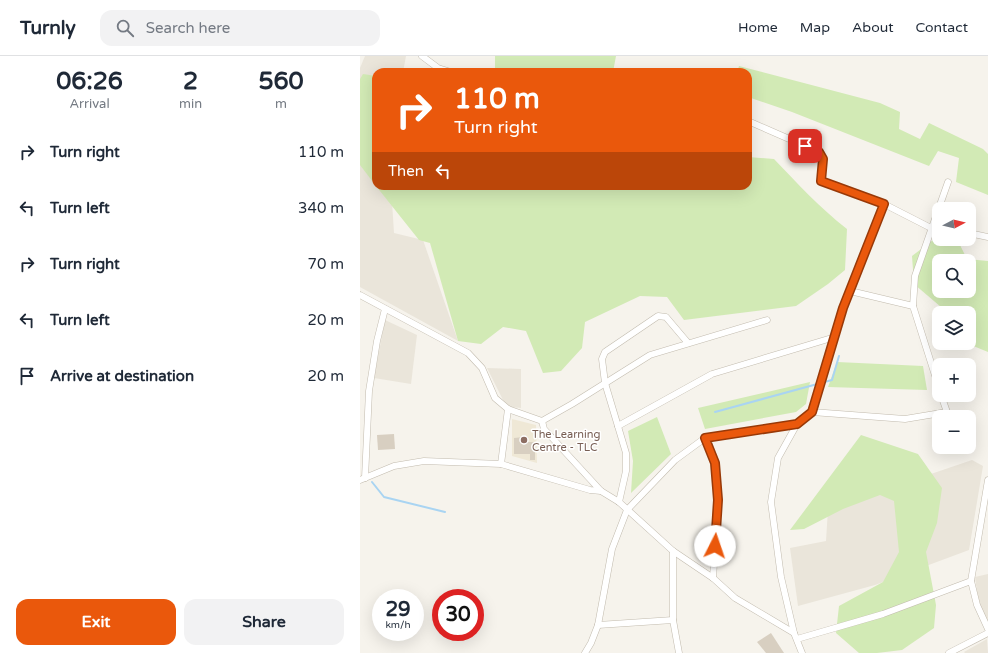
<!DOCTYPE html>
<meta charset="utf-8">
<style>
:root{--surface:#fff;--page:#f2f2f3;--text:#1f2937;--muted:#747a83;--line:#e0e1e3;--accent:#ea580c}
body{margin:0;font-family:"Varela Round",sans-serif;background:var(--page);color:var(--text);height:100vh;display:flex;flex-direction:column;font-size:15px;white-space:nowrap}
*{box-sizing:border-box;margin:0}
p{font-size:13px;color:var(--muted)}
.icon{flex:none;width:22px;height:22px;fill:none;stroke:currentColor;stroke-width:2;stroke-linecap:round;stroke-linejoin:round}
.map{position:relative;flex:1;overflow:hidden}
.details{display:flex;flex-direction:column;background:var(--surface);width:360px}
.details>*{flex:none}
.hud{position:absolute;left:12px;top:12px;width:380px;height:122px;border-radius:12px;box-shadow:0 4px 16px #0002;background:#ea580c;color:#fff;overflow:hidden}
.needle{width:26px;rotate:83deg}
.buttons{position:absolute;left:572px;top:146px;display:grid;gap:8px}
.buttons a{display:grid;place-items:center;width:44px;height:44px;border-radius:8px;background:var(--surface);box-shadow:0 4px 16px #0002;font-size:20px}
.speed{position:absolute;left:12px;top:533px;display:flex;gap:8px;font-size:20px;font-weight:700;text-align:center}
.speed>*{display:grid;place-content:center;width:52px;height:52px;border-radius:50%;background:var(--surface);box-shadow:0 4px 16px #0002;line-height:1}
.speed small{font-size:10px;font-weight:400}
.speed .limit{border:6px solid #d22;background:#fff;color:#111}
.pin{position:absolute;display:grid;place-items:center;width:34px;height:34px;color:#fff;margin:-17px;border-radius:8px;box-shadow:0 2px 6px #0006}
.me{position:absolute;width:44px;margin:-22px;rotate:4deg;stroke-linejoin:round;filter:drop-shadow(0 0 3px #0008)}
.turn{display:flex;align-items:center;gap:14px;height:84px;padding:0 16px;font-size:18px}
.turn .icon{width:52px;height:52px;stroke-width:2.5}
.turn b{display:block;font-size:28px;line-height:34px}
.then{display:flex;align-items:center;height:38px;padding:0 16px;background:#0003;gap:8px;font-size:15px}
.eta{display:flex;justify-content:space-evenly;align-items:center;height:68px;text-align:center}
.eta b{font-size:24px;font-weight:700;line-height:28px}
.cta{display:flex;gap:8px;margin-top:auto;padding:8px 16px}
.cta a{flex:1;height:46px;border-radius:12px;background:var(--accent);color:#fff;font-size:16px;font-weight:700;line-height:46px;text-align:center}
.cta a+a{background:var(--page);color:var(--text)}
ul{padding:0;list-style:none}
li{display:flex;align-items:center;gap:12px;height:56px;padding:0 16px}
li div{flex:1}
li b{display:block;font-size:15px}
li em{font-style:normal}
header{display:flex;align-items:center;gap:24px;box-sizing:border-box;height:56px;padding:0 20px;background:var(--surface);border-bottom:1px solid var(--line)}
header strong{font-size:19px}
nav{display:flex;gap:22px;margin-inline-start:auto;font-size:14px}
.search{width:280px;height:36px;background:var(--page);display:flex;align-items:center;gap:10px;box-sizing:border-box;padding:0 14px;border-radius:12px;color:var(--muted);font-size:15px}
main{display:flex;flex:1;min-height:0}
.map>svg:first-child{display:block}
.residential{fill:#eae5da}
.education{fill:#efe8d6}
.green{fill:#d2eab5;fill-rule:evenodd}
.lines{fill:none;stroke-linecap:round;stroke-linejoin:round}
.stream{stroke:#a9d4f2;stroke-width:2}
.building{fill:#d8cfc1}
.minor-casing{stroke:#c2bbae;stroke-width:7}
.minor{stroke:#fff;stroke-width:6}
.route-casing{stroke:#983908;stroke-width:10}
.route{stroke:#ea580c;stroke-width:7}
.education-dot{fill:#8d6e63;stroke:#fff;stroke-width:1.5}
.labels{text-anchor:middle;stroke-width:3;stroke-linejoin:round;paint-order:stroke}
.education-label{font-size:11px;fill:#785e54;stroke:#fff;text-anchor:start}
</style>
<header>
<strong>Turnly</strong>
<div class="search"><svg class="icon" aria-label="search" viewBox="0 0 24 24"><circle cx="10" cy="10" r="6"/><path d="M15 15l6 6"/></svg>Search here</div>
<nav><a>Home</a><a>Map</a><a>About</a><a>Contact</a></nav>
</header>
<main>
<section class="details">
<div class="eta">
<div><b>06:26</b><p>Arrival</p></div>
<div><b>2</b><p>min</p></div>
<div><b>560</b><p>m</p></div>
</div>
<ul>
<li><svg class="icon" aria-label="right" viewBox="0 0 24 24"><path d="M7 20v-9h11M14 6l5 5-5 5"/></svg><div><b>Turn right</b></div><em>110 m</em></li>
<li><svg class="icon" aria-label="left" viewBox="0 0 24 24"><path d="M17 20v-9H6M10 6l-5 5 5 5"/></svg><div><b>Turn left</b></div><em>340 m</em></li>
<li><svg class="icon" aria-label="right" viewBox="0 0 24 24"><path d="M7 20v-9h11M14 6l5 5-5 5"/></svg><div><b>Turn right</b></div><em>70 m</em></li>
<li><svg class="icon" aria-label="left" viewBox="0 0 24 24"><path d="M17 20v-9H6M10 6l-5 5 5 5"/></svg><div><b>Turn left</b></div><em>20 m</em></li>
<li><svg class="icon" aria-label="arrive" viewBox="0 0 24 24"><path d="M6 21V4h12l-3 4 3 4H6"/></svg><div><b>Arrive at destination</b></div><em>20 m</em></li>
</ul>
<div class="cta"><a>Exit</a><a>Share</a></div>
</section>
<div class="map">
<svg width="628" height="597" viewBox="0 0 628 597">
<rect width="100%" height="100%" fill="#f6f3ec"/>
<g class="residential">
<path d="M5 0H46L43 16H16V130H31L34 177 63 184 98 285 0 231V12Z"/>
<path d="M25 264 57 279 51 328 14 322Z"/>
<path d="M127 312 161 313V352L151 351 143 344Z"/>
<path d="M612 404 623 410 609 494 515 529 438 550 430 492 466 485 468 453Z"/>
<path d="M628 518V570L618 543 615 521Z"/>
<path d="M627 583 628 597H605L604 596Z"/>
</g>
<path class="education" d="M152 363 176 369 177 407 152 400Z"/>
<g class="green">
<path d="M135 0H256L253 16H160L135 14Z"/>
<path d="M379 10 520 47 540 56 539 73 560 83 569 67 623 93 628 98V139L596 126 599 102 578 95 569 110 432 56 388 41V16H377Z"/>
<path d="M3 18 16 20V130L0 109V23Z"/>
<path d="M388 101 414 103C437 127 460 152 487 173L485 214 468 228 436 250 324 264 307 241 280 240 225 266 222 292 201 315 183 317 166 275 143 271 121 288 98 285 70 187 59 184 16 130H388Z"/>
<path d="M573 184 598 185 607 203 628 205V296L606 287H609V257H588L554 228 552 200ZM579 205H609V235H579Z"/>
<path d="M477 306 563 310 567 334 468 331Z"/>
<path d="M450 326 446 348 436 356 345 373 338 352Z"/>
<path d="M297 361 311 398 271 437 273 405 268 375Z"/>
<path d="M501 379 558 398 582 432 577 467 566 496 576 549 574 572 542 594 517 597H499L476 577 479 550 523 526 539 496 534 445 520 439 483 453 444 473 430 474Z"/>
</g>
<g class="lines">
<g class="stream">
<path d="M355 356 472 324 479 300"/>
<path d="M12 426 24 441 85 456"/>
</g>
</g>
<g class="building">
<path d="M34 378 35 393 18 394 17 379Z"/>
<path d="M164 381V386H175V404H170V398H154V382Z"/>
<path d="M411 577 424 597H406L397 586Z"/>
</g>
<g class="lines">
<defs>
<g id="minor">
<path d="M62 0 78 12 91 16"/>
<path d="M388 65 459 96 463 103 461 125 524 148 571 172 579 173"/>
<path d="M609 177 628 181"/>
<path d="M490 235 553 250 579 332"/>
<path d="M0 239 108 297 122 312 135 342 148 353 182 365 212 348 290 299 407 264"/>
<path d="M553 250 555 220 588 126"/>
<path d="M452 356 545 363 587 356 581 339"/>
<path d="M182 365 184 373 241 435"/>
<path d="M258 370 352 318 475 281"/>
<path d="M345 382 355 407 358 444 353 522"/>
<path d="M141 408 148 353"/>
<path d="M5 422 9 335 17 285 25 253"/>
<path d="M0 424 34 410 64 405 141 408 230 434 241 435 259 446 313 495 353 522 375 542 434 577 442 597"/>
<path d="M628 424 611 525 617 549 628 573"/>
<path d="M259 446 266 415V397L245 327 242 303 245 296 298 260 306 261 328 287"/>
<path d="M313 495V564L319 597"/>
<path d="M238 569 313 564"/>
<path d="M434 577 421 521 411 446 418 402 437 368 452 356 483 252 524 148"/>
<path d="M437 583 523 558 611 525"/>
<path d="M225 597 231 587 238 569 252 493 267 454 315 404 345 382 437 368"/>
<path d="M589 597 628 577"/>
</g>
</defs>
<use href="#minor" class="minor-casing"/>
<use href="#minor" class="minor"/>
</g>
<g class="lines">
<defs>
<path id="route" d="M355 490 358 444 355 407 345 382 437 368 452 356 483 252 524 148 461 125 463 103 459 96 445 90"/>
</defs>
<use href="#route" class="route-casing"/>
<use href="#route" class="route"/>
</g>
<circle class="education-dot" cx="164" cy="384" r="4"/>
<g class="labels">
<g class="education-label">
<text x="172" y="382">The Learning<tspan x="172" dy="13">Centre - TLC</tspan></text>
</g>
</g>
</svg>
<div class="buttons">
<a><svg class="needle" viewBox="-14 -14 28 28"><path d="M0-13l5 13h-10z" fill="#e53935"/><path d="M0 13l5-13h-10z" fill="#747a83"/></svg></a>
<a><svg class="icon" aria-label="search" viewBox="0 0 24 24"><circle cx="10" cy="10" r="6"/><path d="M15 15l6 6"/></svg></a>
<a><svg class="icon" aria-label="layers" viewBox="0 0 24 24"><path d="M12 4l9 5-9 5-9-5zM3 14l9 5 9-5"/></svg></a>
<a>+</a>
<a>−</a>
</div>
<div class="speed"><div>29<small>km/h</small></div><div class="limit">30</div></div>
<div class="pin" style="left:445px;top:90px;background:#d93025"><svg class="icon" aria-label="arrive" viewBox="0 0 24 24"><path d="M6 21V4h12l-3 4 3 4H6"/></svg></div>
<svg class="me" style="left:355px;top:490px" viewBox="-20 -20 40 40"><circle r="19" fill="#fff"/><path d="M0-13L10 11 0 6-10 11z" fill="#ea580c"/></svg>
<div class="hud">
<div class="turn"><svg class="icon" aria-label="right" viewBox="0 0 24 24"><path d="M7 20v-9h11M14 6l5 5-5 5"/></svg><div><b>110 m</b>Turn right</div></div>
<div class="then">Then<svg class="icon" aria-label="left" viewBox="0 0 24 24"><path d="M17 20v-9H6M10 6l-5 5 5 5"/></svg></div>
</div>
</div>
</main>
